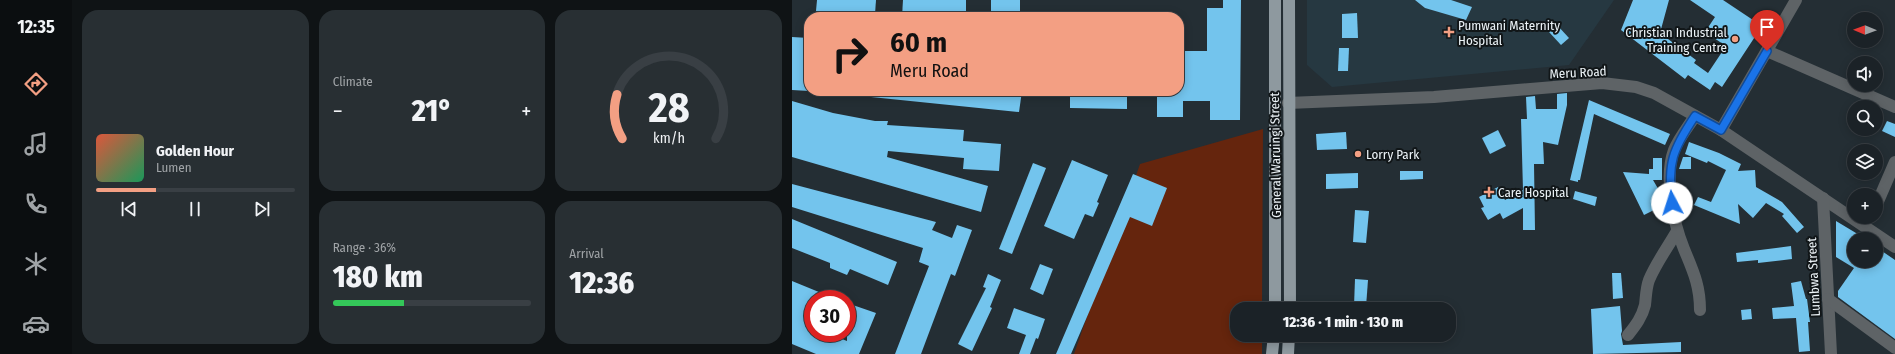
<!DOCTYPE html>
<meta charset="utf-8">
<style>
body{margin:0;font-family:"Fira Sans Condensed",sans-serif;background:#282f33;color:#f1f3f6;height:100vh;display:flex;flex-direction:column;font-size:15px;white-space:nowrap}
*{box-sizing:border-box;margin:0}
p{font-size:13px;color:#a0a4a7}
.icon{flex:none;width:22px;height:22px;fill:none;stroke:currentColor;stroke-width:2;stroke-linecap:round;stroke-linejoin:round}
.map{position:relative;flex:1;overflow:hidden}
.drawer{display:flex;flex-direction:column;gap:10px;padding:10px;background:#0f1315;width:720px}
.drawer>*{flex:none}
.banner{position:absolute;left:12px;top:12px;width:380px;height:84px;border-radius:16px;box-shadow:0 2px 10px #0003,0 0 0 1px #393f44;background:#f39f83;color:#111;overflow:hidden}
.needle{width:26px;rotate:271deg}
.buttons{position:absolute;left:1055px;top:12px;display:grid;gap:8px}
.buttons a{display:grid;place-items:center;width:36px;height:36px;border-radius:50%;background:#1b2227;box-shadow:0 2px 10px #0003,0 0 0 1px #393f44;font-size:20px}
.speed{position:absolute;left:12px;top:290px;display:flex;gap:8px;font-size:20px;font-weight:700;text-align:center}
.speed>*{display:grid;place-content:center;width:52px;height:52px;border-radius:50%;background:#1b2227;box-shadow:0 2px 10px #0003,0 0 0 1px #393f44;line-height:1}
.speed .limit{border:6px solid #d22;background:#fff;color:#111}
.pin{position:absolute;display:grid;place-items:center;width:34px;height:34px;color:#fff;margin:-41px -17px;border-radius:50% 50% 50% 0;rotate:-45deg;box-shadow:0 0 4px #0007}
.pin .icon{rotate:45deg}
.me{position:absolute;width:44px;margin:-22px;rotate:355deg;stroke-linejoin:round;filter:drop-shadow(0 0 3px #0008)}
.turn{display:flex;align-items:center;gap:14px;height:84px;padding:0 20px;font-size:18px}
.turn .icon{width:52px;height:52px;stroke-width:2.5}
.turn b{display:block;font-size:28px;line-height:34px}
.big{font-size:30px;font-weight:800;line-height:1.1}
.drawer .card{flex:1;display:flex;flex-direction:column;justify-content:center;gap:6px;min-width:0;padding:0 14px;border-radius:16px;background:#282f33}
.drawer .dial{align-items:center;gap:0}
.dial svg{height:104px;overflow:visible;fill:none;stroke:#393f44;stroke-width:7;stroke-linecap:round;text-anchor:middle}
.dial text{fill:#f1f3f6;stroke:none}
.song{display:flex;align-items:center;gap:12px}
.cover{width:48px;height:48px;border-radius:6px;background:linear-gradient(135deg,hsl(10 70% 55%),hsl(150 70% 35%))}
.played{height:4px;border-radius:2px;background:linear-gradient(90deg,#f39f83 30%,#393f44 30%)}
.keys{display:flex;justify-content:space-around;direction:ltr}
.heat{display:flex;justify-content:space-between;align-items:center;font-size:22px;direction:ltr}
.charge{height:6px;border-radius:3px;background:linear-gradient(90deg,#34c759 36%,#393f44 0)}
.drawer .tiles{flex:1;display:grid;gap:10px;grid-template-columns:repeat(3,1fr)}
.card:first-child{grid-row:span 2}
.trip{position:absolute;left:438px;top:302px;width:226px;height:40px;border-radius:16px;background:#1b2227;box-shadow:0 2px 10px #0003,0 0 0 1px #393f44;font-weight:800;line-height:40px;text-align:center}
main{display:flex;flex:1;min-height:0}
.dock{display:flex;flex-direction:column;width:72px;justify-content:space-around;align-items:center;background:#0b0e10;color:#a0a4a7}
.dock .icon{width:28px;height:28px}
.dock .active{color:#f39f83}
.dock b{font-size:18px;color:#f1f3f6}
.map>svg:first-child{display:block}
.built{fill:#263841}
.green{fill:#65250d}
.building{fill:#73c4ed}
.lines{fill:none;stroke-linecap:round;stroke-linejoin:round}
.minor{stroke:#5e6366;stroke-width:12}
.major{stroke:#8e999f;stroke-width:12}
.route-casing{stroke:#114b97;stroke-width:10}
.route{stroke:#1a73e8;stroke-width:7}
.poi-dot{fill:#f39f83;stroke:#111618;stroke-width:1.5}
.labels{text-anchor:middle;stroke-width:4;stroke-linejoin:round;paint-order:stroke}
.poi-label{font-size:13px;fill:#edf4f8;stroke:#111618;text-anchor:start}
.street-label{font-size:13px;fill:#edf4f8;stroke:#111618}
</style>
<main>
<nav class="dock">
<b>12:35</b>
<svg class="icon active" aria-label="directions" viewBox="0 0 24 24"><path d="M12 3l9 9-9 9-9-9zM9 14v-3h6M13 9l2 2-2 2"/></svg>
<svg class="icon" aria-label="music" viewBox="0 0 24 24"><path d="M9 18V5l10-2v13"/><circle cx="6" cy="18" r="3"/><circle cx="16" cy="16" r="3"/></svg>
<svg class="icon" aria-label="phone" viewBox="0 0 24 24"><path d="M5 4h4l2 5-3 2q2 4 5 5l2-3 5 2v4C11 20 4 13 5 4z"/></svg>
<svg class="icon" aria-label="climate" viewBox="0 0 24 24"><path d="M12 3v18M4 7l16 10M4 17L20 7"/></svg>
<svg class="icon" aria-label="car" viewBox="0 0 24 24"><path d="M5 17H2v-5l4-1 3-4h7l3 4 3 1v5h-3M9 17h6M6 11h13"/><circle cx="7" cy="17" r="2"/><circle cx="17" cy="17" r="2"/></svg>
</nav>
<section class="drawer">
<div class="tiles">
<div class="card">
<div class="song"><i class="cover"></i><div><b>Golden Hour</b><p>Lumen</p></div></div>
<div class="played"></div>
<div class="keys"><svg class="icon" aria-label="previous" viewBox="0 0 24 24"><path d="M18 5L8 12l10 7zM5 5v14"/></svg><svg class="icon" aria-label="pause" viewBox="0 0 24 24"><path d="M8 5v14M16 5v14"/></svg><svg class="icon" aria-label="next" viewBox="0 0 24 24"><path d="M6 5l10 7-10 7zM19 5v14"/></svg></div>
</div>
<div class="card"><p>Climate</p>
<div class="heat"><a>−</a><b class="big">21°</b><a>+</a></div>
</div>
<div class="card dial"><svg viewBox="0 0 100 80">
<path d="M14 69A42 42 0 1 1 86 69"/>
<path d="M14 69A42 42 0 0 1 10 35" stroke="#f39f83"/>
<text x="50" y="56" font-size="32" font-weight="700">28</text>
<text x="50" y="72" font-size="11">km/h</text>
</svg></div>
<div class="card"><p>Range · 36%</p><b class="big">180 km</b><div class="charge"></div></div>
<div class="card"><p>Arrival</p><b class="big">12:36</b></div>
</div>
</section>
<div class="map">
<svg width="1103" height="354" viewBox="0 0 1103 354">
<rect width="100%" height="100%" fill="#242e34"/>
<polygon class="built" points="515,0 822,0 777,65 540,87 515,65"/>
<polygon class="green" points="471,129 470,309 445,309 445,335 470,335 470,354 282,354 348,164"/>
<g class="building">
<polygon points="25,0 84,0 83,14 24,11"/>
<polygon points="111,0 174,0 174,17 110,17"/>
<rect x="199" y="0" width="29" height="17"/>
<polygon points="431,0 449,0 448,120 418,120 418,101 391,101 391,117 365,117 365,91 387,91 387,51 415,51 415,8 431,8"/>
<polygon points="623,0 659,0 680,7 674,20 633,8"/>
<polygon points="841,0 877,0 868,33 904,60 902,63 916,73 934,46 913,32 923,17 898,0 931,0 970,26 930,87 923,82 918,90 896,75 893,79 829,30"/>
<polygon points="565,13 566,38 550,38 550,14"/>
<polygon points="765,25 777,38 769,45 757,32"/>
<polygon points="0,37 17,38 17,91 0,90"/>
<polygon points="547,48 557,48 556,71 546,71"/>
<polygon points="79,91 230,91 227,112 79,97"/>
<polygon points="289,91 335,92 335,109 278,108 278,95 289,96"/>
<polygon points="775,93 775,105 766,145 751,142 752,164 742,164 743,230 731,230 731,208 711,219 708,213 696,220 689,208 692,207 687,197 706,187 713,200 731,190 729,119 735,119 734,97 743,96 744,109 765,109 765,94"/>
<polygon points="797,100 878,134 873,145 802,114 788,180 786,180 786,182 778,180"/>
<polygon points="0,101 41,113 83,121 96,121 95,125 172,130 171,141 209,144 207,171 171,169 172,158 96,151 95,157 196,186 189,212 0,157"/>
<polygon points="1095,121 1103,124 1103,137 1090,131"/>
<polygon points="706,130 714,146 698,154 690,138"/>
<polygon points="554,132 555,149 525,150 524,134"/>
<polygon points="897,142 927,153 949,164 946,171 963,170 964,187 990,202 1012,227 1005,233 990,216 992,214 974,203 961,218 946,204 948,224 902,205 906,197 919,202 934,170 916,161 915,163 893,154"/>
<polygon points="891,157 899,157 899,169 887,169"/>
<polygon points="861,158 870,158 870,180 861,180 871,197 872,205 852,215 831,172 857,174 857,169 861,169"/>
<polygon points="280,160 316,175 305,202 307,203 301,217 293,214 282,239 252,226"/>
<polygon points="241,163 254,168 220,254 207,249"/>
<polygon points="608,171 631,171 631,179 608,180"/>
<polygon points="566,173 566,188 534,189 534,174"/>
<polygon points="341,174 375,188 360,226 338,217 279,354 264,354"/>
<polygon points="0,184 144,222 140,230 160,238 165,225 180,230 163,276 159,274 129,354 103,354 137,266 127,262 131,248 0,207"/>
<polygon points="783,191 805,197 803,206 781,199"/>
<polygon points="563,210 577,211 574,243 561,242"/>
<polygon points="0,219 105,262 96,285 58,269 55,275 38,268 38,263 0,248"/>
<polygon points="1044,221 1074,239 1062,239 1062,261 1084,261 1084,247 1103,260 1103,339 1046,297 1046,291 1062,268 1044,257"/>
<polygon points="999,246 1000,259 966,263 966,260 945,262 944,253"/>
<polygon points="248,264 261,269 251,295 238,289"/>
<polygon points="820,273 829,273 831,298 821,299"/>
<polygon points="196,274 209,280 198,307 200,308 180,351 166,344 194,288 191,287"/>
<polygon points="563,279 576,280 574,307 562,306"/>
<polygon points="0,281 44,299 21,299 21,333 35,333 55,341 55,303 84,313 67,354 24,354 0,344"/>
<polygon points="1009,281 1014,299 1015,299 1018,322 1016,322 1018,351 1007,352 1004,318 981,319 980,308 1002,306 999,283"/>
<polygon points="828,306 830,331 829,334 831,345 889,342 889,352 801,354 799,309"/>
<polygon points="222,308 253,319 246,339 244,338 238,354 227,354 234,335 215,328"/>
<polygon points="959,309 960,319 950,320 949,310"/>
</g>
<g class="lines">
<g class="minor">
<polyline points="975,51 1103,107"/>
<polyline points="496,103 642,97 810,83 844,87 862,93 929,130 1103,247"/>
<path d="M903,116c-7,11 -16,22 -21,34 -10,27 -1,72 10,99 9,22 16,36 16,61"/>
<polyline points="929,130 1004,0"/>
<polyline points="1031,198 1039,354"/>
<polyline points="1084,206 1103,162"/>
<polyline points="1036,299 1103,348"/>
<path d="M836,335c8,-10 14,-18 17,-30 1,-8 1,-17 4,-25 7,-17 19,-33 28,-49"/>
</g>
<g class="major">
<polyline points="497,0 498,309"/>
<polyline points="483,309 483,0"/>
<polyline points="480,354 482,335"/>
<polyline points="496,354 497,335"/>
</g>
</g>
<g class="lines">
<defs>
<path id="route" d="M880,203c-5,-40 1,-54 23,-87l26,14 46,-79"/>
</defs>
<use href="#route" class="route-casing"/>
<use href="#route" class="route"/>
</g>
<g class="poi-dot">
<path d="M655 26h4v4h4v4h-4v4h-4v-4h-4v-4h4z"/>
<circle cx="943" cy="39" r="4"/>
<circle cx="566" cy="154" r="4"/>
<path d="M695 186h4v4h4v4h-4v4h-4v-4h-4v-4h4z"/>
</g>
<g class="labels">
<g class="poi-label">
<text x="666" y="30">Pumwani Maternity<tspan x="666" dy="15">Hospital</tspan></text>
<text x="935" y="37" text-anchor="end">Christian Industrial<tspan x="935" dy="15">Training Centre</tspan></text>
<text x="574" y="159">Lorry Park</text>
<text x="706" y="197">Care Hospital</text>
</g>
<g class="street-label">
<text transform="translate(786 72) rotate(-3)" y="5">Meru Road</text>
<text transform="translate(483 155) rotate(-91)" y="5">General Waruingi Street</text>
<text transform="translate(1021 277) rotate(-93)" y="5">Lumbwa Street</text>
</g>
</g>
</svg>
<div class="buttons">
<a><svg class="needle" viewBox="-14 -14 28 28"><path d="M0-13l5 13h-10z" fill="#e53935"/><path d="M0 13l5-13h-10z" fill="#a0a4a7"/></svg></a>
<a><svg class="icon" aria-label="sound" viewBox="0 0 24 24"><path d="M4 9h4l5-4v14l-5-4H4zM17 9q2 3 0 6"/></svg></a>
<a><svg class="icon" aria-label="search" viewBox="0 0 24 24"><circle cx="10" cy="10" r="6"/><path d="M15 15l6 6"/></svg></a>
<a><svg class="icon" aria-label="layers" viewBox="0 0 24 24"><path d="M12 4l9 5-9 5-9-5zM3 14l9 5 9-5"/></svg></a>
<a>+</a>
<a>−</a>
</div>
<div class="speed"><div class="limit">30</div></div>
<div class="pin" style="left:975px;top:51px;background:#d93025"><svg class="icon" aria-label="arrive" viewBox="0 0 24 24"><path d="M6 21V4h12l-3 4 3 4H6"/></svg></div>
<svg class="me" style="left:880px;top:203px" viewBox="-20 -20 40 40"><circle r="19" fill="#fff"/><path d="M0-13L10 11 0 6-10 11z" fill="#1a73e8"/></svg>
<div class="trip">12:36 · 1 min · 130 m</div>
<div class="banner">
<div class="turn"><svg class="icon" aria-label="right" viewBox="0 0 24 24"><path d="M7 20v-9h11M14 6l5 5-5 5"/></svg><div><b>60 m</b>Meru Road</div></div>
</div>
</div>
</main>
